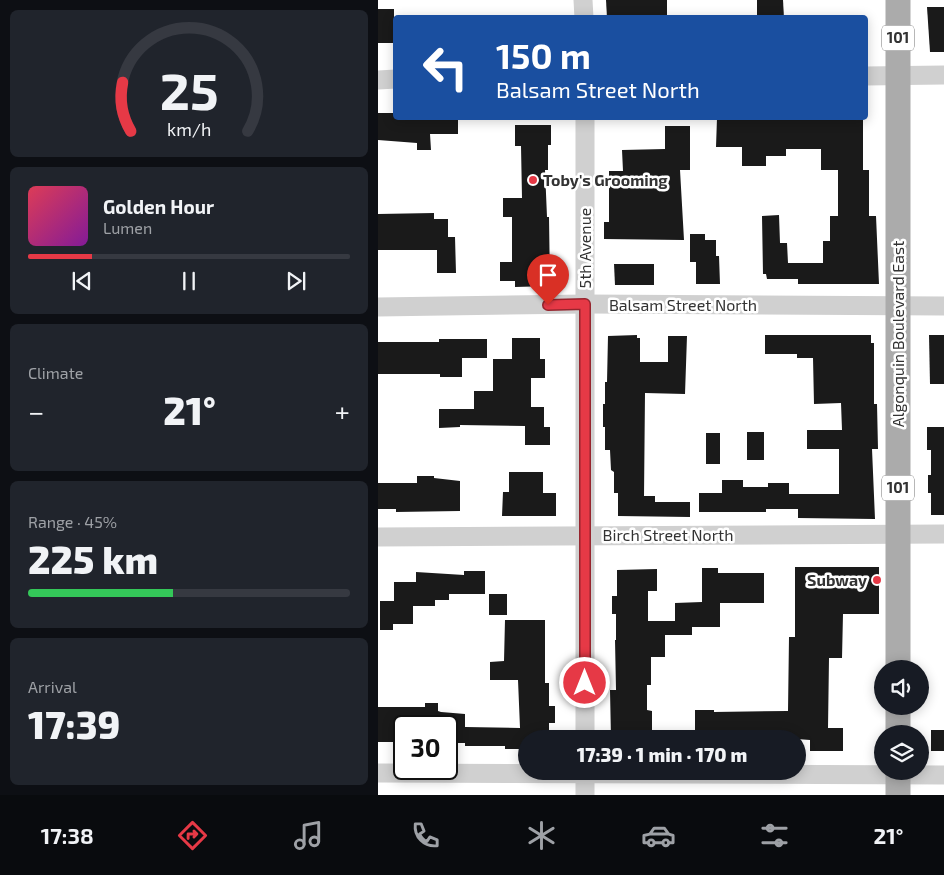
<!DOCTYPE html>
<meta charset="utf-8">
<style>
body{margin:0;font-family:"Exo 2",sans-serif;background:#20242c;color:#f1f3f6;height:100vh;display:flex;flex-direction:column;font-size:19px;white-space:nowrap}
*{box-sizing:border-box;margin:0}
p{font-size:16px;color:#9ea1a6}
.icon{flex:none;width:28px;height:28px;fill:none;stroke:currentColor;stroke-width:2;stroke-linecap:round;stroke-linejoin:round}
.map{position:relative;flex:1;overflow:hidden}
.details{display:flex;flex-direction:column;gap:10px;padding:10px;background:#0d0f14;width:378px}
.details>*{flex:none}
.banner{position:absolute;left:15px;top:15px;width:475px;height:105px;border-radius:5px;box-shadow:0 2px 12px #0003;background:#1a4fa0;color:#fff;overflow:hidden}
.buttons{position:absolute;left:496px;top:660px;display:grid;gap:10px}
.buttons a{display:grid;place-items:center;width:55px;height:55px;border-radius:50%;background:#171b24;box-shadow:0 2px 12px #0003;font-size:25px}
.speed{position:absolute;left:15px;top:715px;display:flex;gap:10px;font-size:25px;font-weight:700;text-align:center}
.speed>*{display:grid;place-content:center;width:65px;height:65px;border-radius:50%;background:#171b24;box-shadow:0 2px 12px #0003;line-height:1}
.speed .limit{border:2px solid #111;border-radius:8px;background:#fff;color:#111}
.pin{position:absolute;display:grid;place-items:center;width:42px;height:42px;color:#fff;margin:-51px -21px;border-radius:50% 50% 50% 0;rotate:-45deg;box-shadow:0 0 5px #0007}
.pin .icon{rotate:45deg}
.me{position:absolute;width:55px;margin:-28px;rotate:0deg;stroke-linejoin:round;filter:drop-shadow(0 0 4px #0008)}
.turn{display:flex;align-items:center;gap:18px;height:105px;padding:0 20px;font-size:22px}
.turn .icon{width:65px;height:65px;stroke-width:2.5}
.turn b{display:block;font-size:35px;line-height:42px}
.big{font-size:38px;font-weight:800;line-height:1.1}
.details .tile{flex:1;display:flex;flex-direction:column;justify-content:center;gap:8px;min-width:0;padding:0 18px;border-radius:8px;background:#20242c}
.details .dial{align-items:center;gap:0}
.dial svg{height:130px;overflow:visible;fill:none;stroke:#363941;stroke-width:7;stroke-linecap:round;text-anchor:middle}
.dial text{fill:#f1f3f6;stroke:none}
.song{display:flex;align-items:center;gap:15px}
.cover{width:60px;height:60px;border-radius:8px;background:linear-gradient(135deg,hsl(350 70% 55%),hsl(290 70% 35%))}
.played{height:5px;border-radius:2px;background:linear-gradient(90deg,#e63946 20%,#363941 20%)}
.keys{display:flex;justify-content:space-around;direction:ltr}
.heat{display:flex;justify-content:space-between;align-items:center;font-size:28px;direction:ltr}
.charge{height:8px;border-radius:4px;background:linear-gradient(90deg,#34c759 45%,#363941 0)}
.trip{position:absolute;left:140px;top:730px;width:288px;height:50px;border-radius:25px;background:#171b24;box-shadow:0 2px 12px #0003;font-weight:800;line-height:50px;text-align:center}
.tab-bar{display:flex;height:80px;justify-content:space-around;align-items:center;background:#090b0e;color:#9ea1a6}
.tab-bar .icon{width:35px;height:35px}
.tab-bar .on{color:#e63946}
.tab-bar b{font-size:22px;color:#f1f3f6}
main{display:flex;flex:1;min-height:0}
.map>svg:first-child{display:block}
.building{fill:#1a1a1a}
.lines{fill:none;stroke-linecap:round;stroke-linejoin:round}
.minor{stroke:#d0d0d0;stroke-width:19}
.major{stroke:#ababab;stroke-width:25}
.route-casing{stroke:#96252e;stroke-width:12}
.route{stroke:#e63946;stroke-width:9}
.poi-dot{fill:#e63946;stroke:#fff;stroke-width:2}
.labels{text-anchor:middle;stroke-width:5;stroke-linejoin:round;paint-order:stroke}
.shield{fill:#fff;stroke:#707070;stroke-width:1}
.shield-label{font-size:15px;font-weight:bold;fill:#333}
.poi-label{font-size:16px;font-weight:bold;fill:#333;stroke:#fff;text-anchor:start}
.street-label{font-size:16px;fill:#333;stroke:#fff}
</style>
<main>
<section class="details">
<div class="tile dial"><svg viewBox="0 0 100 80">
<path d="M14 69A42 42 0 1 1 86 69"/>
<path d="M14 69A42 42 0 0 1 9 39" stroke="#e63946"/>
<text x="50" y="56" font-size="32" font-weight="700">25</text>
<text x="50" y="72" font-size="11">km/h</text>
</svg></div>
<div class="tile">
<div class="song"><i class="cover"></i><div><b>Golden Hour</b><p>Lumen</p></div></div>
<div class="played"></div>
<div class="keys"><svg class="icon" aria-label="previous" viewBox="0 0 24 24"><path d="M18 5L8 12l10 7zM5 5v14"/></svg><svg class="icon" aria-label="pause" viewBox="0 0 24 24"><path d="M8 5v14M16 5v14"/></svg><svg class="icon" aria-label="next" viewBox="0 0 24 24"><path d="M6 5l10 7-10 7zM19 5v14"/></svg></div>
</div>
<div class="tile"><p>Climate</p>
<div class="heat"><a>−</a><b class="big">21°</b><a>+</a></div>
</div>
<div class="tile"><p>Range · 45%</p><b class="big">225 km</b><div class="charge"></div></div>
<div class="tile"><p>Arrival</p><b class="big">17:39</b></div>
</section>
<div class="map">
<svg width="567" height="795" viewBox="0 0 567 795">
<rect width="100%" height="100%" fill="#fff"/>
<g class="building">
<polygon points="228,0 289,0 289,18 229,18"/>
<polygon points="379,0 405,0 406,18 379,18"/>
<polygon points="549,7 567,7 567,52 552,52"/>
<rect x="0" y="9" width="16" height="34"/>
<polygon points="0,113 18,113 18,118 80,118 80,134 52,134 53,150 39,150 39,143 0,140"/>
<polygon points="339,118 485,118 485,170 491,170 491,216 498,216 501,284 420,284 420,279 389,279 388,274 385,274 384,216 401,215 402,243 409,243 410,263 445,263 445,241 452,241 452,216 460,216 460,170 443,170 443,149 408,149 408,156 388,156 388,166 364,166 364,147 338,147"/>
<polygon points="137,125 173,125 173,145 170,145 170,170 167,170 169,217 171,217 172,286 137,287 137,281 122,281 122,262 134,262 134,217 125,217 125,198 144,198 143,146 137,146"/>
<polygon points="287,126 312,126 312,170 302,170 306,240 226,239 226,222 231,222 231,171 245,171 244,150 287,149"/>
<polygon points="56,213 56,219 70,219 70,237 77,237 78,273 59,273 59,250 0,250 0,214"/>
<polygon points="312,234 327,234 327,240 338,240 338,256 341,256 342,284 318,284 318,262 312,262"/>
<polygon points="236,264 276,264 276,285 237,285"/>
<polygon points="259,335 259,338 262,338 262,362 290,362 290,336 309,336 307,394 267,393 266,496 277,496 277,502 312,502 312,517 240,516 240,493 236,493 236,472 233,470 232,450 227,450 227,427 225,427 225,404 227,404 227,382 229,382 230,336"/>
<polygon points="387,335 493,335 493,343 496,343 496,404 499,404 500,449 494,449 497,519 420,518 420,509 388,509 388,512 321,512 321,493 344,493 344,480 365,480 365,487 390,487 390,483 411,483 411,494 461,494 461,449 429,449 429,430 464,430 463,403 436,404 435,358 419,358 419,354 387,354"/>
<polygon points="551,335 567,335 567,384 552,384"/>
<polygon points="134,338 162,338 162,359 167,359 167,378 153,378 153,407 166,407 166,427 172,427 172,445 147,445 147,426 82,425 82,427 61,428 61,409 96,409 96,391 115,391 115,359 134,359"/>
<polygon points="61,339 109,339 109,358 84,358 84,377 62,377 62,374 0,374 0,342 61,342"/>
<polygon points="549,427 567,427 567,515 553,515 553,493 550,493 550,475 553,475 553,450 549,450"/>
<rect x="369" y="432" width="17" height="28"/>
<rect x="328" y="433" width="14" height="31"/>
<polygon points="131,472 165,472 165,493 178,493 178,516 124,516 125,492 131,492"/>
<polygon points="39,476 56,476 56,478 82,481 82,511 18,512 18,509 0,509 0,483 39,483"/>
<polygon points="417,567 501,567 501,614 465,614 464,658 451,658 450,728 465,728 465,751 432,751 432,740 419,739 317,739 317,710 336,710 336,712 410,711 411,637 417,637"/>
<polygon points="324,568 340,568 340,573 386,573 386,603 342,603 342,627 314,627 314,635 287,635 287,657 273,657 273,685 269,685 269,710 274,711 274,730 266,730 266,739 233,739 232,690 238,690 237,640 238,640 238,614 234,614 234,596 239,596 239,570 279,569 279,591 270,591 270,621 297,621 297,603 324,602"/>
<polygon points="86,571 107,571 107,594 71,594 71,600 57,600 57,606 35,606 35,624 15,624 15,630 2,630 2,601 16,601 16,582 38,582 38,572 86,575"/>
<rect x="111" y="594" width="18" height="21"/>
<polygon points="127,620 167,620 167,683 171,683 171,706 177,706 177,723 171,723 171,739 149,739 149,749 127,749 127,746 87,746 87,743 69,743 69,726 26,726 26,742 0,742 0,707 47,707 47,703 60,703 60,711 63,712 87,714 87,727 142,728 140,680 112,680 112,662 126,661"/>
<rect x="553" y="730" width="14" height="21"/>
</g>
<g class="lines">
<g class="minor">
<polyline points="205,0 206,18"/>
<polyline points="488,76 567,75"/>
<polyline points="0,80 18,79"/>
<polyline points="207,118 207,739"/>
<polyline points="0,307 207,304 567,306"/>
<polyline points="0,537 567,534"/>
<polyline points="207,771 207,795"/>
<polyline points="0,773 567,775"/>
</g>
<g class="major">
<polyline points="520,669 520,0"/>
<polyline points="520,706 520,734"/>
<polyline points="520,771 520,795"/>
</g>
</g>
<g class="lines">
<defs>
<polyline id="route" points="170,305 207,304 207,683"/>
</defs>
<use href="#route" class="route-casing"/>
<use href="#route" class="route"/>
</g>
<g class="poi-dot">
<circle cx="155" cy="180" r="5"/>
<circle cx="499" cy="580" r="5"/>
</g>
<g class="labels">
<g class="shield">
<rect x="504" y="25.5" width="32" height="25" rx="4"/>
<rect x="504" y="475.5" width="32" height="25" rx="4"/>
</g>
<g class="shield-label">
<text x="520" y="43">101</text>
<text x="520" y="493">101</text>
</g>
<g class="poi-label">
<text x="165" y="186">Toby's Grooming</text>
<text x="489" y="586" text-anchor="end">Subway</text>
</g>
<g class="street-label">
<text transform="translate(207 248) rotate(-90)" y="6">5th Avenue</text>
<text x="305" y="311">Balsam Street North</text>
<text transform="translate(520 334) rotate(-90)" y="6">Algonquin Boulevard East</text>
<text x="290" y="541">Birch Street North</text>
</g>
</g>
</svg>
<div class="buttons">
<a><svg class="icon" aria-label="sound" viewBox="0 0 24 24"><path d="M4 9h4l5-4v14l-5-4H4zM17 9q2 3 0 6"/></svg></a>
<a><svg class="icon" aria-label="layers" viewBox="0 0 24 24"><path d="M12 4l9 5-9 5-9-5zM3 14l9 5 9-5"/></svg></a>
</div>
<div class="speed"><div class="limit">30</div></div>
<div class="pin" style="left:170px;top:305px;background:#d93025"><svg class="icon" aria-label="arrive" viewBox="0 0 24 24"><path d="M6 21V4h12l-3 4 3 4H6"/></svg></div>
<svg class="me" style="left:207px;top:683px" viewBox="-20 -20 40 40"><circle r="17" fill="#e63946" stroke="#fff" stroke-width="3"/><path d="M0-11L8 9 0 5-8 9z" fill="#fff"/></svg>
<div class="trip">17:39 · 1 min · 170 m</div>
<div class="banner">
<div class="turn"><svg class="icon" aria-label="left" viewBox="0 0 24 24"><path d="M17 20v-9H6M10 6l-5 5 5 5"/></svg><div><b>150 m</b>Balsam Street North</div></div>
</div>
</div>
</main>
<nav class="tab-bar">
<b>17:38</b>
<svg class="icon on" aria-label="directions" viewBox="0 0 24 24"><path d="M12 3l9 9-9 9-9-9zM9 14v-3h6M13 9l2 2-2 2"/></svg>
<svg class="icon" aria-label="music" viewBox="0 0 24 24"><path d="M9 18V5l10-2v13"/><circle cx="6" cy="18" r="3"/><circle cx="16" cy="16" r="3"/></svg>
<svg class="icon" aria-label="phone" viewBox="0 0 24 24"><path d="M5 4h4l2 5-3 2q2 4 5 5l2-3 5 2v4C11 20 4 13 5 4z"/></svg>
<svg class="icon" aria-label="climate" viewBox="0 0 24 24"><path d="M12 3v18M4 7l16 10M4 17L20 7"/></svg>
<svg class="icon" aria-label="car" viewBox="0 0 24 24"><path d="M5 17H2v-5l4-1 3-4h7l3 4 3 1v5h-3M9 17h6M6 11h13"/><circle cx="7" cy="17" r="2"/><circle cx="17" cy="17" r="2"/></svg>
<svg class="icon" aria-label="filters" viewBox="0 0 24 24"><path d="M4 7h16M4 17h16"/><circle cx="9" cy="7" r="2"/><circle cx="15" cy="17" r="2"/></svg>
<b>21°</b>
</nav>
